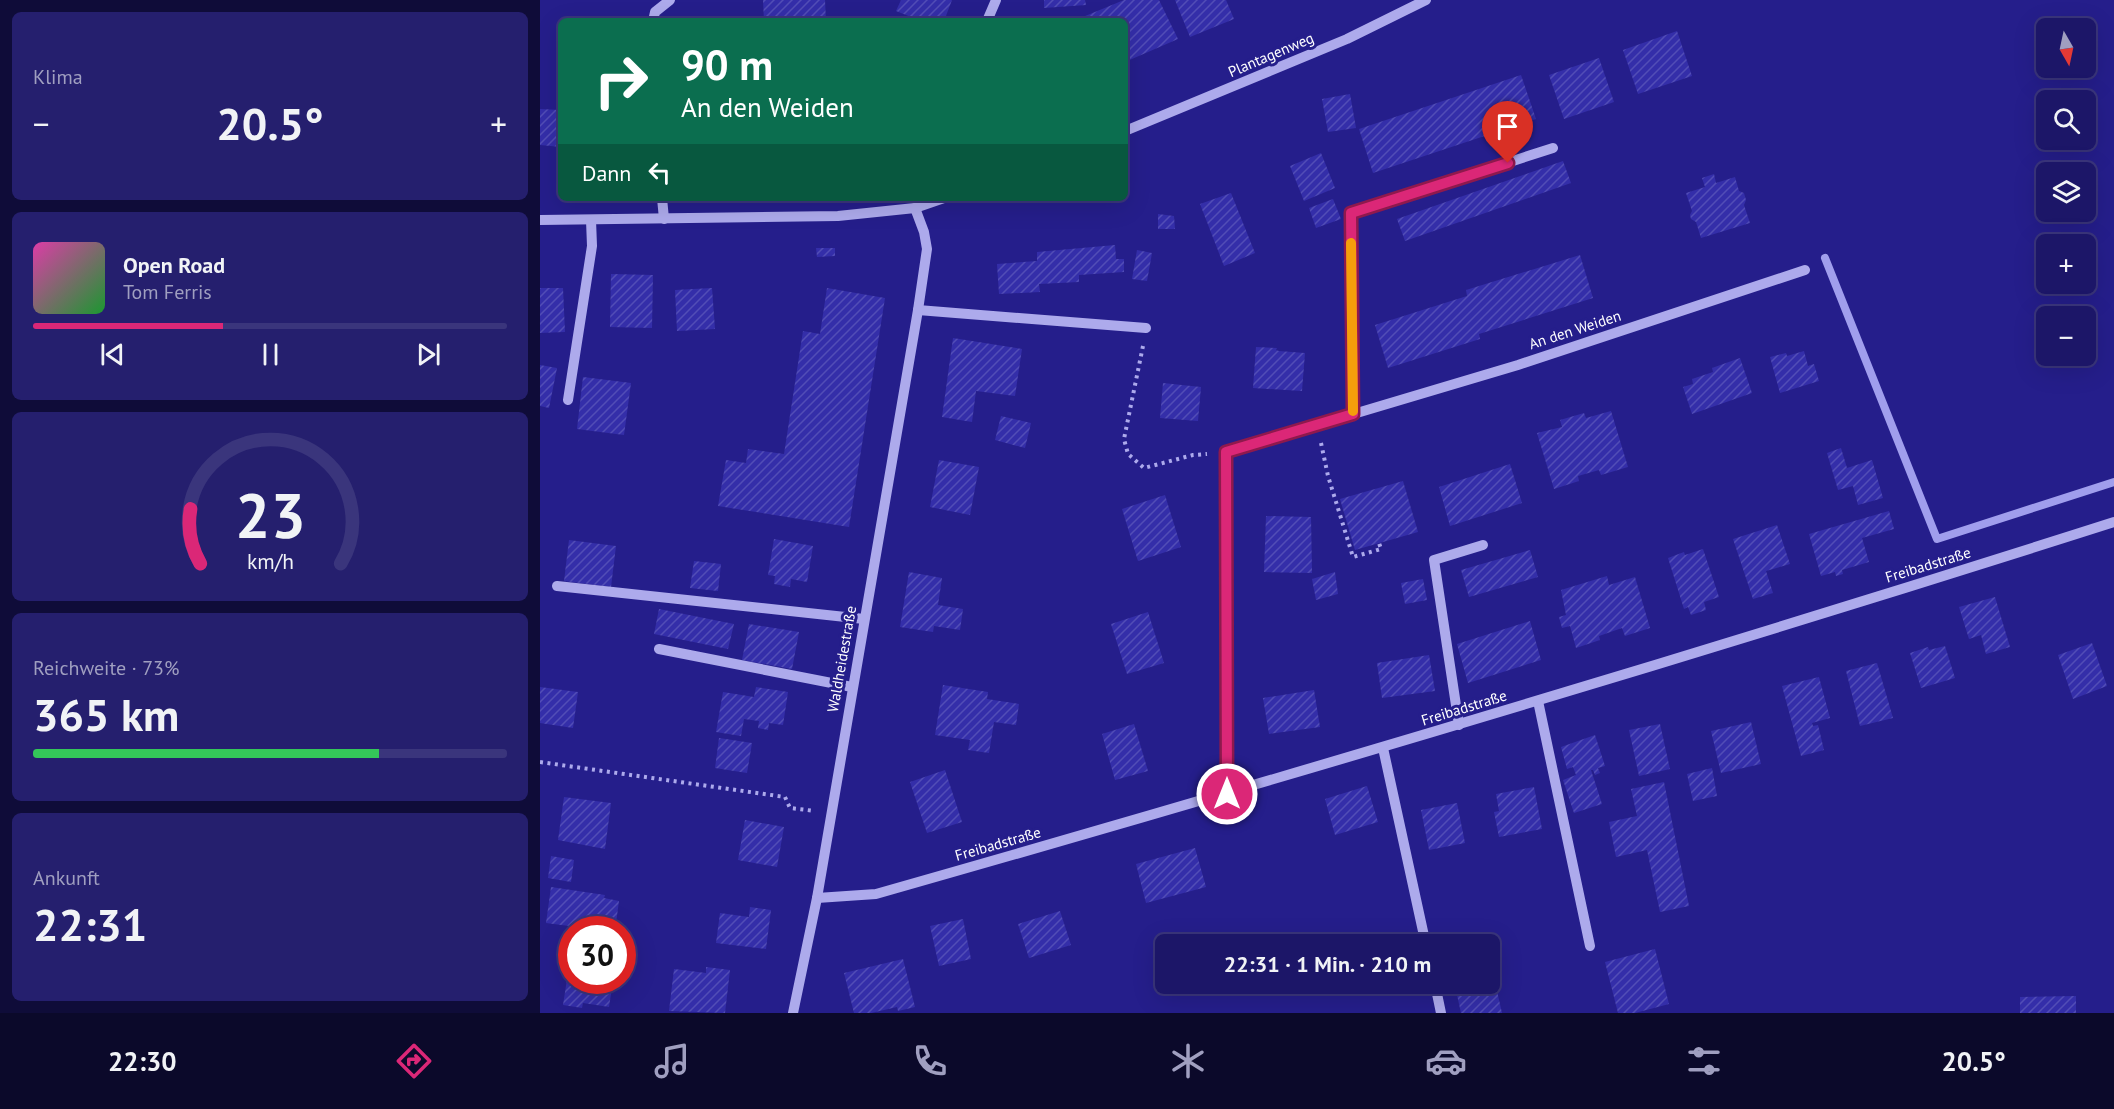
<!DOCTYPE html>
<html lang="de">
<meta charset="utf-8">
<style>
body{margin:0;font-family:"PT Sans",sans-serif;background:#251f6e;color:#f1f3f6;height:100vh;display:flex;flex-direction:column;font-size:22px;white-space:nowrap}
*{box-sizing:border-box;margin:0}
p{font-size:20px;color:#a09fc0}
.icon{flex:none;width:33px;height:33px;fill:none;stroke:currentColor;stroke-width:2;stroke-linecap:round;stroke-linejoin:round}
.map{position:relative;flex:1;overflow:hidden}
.sheet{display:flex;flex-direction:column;gap:12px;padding:12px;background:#0f0c39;width:540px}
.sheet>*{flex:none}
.top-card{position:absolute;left:18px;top:18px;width:570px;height:183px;border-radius:9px;box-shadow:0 6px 24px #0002,0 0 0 2px #3a357c;background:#0b6e4f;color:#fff;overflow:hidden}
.needle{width:39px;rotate:171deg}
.buttons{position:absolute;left:1496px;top:18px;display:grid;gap:12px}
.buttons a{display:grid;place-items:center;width:60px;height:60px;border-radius:9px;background:#1c1668;box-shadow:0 6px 24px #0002,0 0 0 2px #3a357c;font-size:30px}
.speed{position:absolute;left:18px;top:916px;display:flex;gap:12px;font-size:30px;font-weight:700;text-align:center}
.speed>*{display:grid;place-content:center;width:78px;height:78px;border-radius:50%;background:#1c1668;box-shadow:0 6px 24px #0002,0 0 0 2px #3a357c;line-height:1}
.speed .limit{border:9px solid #d22;background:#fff;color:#111}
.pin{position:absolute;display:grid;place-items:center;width:51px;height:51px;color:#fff;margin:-62px -26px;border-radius:50% 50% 50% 0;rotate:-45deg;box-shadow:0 0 6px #0007}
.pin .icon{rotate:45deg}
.me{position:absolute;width:66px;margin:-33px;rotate:0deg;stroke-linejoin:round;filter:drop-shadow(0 0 4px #0008)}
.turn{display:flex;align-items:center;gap:21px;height:126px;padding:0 24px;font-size:27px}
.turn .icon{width:78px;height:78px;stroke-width:2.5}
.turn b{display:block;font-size:42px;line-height:51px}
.then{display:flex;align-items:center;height:57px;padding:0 24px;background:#0003;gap:12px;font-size:22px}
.big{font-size:45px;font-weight:700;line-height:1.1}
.sheet .tile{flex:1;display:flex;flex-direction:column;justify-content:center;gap:9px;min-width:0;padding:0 21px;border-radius:9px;background:#251f6e}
.sheet .dial{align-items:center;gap:0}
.dial svg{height:156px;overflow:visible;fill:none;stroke:#3a357c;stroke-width:7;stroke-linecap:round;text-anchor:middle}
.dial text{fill:#f1f3f6;stroke:none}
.song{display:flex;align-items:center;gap:18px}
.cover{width:72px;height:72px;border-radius:9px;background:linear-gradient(135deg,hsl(320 70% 55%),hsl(130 70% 35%))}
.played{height:6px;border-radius:3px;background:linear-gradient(90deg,#db2777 40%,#3a357c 40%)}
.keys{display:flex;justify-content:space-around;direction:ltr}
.heat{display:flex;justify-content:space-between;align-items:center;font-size:33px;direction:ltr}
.charge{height:9px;border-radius:4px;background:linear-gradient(90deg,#34c759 73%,#3a357c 0)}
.trip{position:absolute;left:615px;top:934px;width:345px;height:60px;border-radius:9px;background:#1c1668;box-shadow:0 6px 24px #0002,0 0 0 2px #3a357c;font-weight:700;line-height:60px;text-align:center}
.menu{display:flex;height:96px;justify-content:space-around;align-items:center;background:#0b092a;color:#a09fc0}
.menu .icon{width:42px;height:42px}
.menu .current{color:#db2777}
.menu b{font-size:27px;color:#f1f3f6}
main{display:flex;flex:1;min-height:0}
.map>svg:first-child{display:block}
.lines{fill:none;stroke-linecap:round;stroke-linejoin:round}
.stream{stroke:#a09eed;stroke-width:8}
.building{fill:url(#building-hatch)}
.path{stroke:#adaaec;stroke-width:4;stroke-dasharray:3 4.5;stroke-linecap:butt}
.minor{stroke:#adaaec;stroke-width:10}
.route-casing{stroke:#8e194d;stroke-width:15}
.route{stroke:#db2777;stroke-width:10}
.slow{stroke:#f59e0b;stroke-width:10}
.labels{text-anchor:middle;stroke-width:6;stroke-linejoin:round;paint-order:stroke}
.street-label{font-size:15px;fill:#fff;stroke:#251e8b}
</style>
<main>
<section class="sheet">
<div class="tile"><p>Klima</p>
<div class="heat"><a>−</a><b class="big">20.5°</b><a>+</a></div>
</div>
<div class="tile">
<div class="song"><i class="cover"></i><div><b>Open Road</b><p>Tom Ferris</p></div></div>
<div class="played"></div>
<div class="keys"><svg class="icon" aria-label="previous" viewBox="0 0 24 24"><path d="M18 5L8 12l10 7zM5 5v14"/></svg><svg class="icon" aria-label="pause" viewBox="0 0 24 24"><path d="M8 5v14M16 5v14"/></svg><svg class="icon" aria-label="next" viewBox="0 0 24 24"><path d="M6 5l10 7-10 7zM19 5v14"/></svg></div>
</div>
<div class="tile dial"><svg viewBox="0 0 100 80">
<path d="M14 69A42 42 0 1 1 86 69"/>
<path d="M14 69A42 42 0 0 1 9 41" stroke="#db2777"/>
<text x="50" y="56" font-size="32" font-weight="700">23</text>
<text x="50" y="72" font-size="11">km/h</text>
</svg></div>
<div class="tile"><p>Reichweite · 73%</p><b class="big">365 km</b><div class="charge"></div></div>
<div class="tile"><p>Ankunft</p><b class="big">22:31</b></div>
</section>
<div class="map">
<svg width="1574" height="1013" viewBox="0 0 1574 1013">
<defs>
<pattern id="building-hatch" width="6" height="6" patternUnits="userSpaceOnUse" patternTransform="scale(1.5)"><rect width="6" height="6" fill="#342ea9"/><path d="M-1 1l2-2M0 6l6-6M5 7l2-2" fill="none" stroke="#524db6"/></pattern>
</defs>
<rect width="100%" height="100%" fill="#251e8b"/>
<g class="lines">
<polyline class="stream" points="1285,258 1397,539 1574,482"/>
</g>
<g class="building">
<polygon points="223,0 285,0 286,21 224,21"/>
<polygon points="361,0 412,0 404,21 381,21 356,11"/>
<polygon points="504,0 545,0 546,5 504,8"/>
<polygon points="584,0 619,0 638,39 585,62 585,21 533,21"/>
<polygon points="635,0 686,0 694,19 650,37"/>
<polygon points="1137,31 1152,76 1098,94 1083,50"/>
<polygon points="1059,58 1074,102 1024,119 1009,75"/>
<polygon points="981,75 996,119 833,173 819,129"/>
<polygon points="810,94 816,128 788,132 782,99"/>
<polygon points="0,109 21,110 21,147 0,145"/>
<polygon points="781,153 795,188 764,201 750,166"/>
<polygon points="1023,161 1031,183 865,241 857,219"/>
<polygon points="1174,174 1176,183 1195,177 1199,191 1204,193 1206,200 1204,205 1210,223 1161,238 1156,222 1151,219 1150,215 1152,211 1146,193 1165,187 1162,178"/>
<polygon points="691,193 715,253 684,266 660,204"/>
<polygon points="793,199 801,219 776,228 769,208"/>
<polygon points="618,214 634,216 635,229 618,229"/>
<polygon points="575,245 576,259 584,259 584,272 539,275 539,282 499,284 500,292 459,294 457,264 497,261 497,252"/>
<polygon points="276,248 295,248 295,256 277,257"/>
<polygon points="597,250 612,253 607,281 592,279"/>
<polygon points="1040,255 1053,298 939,334 940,339 848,368 835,325 927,296 926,290"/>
<polygon points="71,274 113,275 112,328 70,327"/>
<polygon points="0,288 23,288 25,332 0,333"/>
<polygon points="172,288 175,329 137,331 135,290"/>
<polygon points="287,288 345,298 309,527 178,506 186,460 206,463 208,449 244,454 263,331 280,334"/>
<polygon points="413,338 482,349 475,396 436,391 432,422 402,417"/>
<polygon points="716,347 737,348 736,350 739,351 765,353 762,391 713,388"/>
<polygon points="1264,351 1268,366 1274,364 1279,381 1240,393 1230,357 1246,353 1247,356"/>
<polygon points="1200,358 1212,393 1152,414 1143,387 1153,384 1152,379 1173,372 1172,368"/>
<polygon points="0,365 17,368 9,408 0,406"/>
<polygon points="43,377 91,383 84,435 37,429"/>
<polygon points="623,383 661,387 658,421 620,418"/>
<polygon points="1071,411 1088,467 1061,475 1059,470 1038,476 1039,481 1014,489 997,433 1022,427 1020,420 1044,413 1046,418"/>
<polygon points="461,416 491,423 485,448 455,440"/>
<polygon points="1301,448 1307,468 1332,460 1343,498 1318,505 1313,486 1298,490 1287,453"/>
<polygon points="399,460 439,467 430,515 390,507"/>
<polygon points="970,464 982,503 910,526 899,487"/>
<polygon points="863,481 878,532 815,550 800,499"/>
<polygon points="625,495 641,547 598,561 582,509"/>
<polygon points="1349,511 1354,529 1322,538 1329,562 1302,570 1303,574 1296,576 1295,572 1281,576 1269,534"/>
<polygon points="726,516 771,517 772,573 724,572"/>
<polygon points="1237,525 1250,564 1226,571 1233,593 1213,599 1193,539"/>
<polygon points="234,539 273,546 267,582 251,579 250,587 234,584 235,576 228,575"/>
<polygon points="29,540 76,546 71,587 24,581"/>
<polygon points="1163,549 1179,597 1164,602 1166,610 1151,615 1148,607 1144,609 1128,558 1144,552 1145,555"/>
<polygon points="990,550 998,577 929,597 921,570"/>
<polygon points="154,561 181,564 178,591 150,588"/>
<polygon points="369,572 402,578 398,605 423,609 420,630 394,626 393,632 360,627"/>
<polygon points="795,572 798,594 776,600 772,579"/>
<polygon points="1067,576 1069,585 1095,577 1110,628 1085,636 1082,628 1059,636 1060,640 1036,648 1030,626 1022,628 1019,617 1026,615 1021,590"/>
<polygon points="883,579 887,600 865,604 861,583"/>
<polygon points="1455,597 1470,647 1446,654 1441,635 1429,639 1419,607"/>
<polygon points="119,609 194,624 188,649 114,634"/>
<polygon points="608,612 624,663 587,674 571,624"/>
<polygon points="990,621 1001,660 928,683 917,644"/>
<polygon points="209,624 259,632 252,669 202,660"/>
<polygon points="1552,643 1567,686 1533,699 1518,655"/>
<polygon points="1405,646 1415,678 1381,688 1370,653 1388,647 1389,650"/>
<polygon points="889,655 895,691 842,698 837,663"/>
<polygon points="1337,663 1353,718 1320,726 1306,671"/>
<polygon points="1279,677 1290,718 1272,723 1273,726 1278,725 1284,750 1261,756 1242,686"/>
<polygon points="403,685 448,692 447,699 479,704 476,725 454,722 449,753 428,750 430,740 395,735"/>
<polygon points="0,687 38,692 33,728 0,723"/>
<polygon points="216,687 248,692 243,725 229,723 228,730 218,728 219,721 204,719 201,736 176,732 183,692 214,697"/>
<polygon points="774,690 780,727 729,734 723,698"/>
<polygon points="1211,722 1221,764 1181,773 1171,731"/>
<polygon points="594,724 608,771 575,780 562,734"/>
<polygon points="1120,724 1130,769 1099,776 1089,730"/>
<polygon points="1055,735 1065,766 1058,768 1060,773 1055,775 1053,770 1051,770 1062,804 1034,813 1023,780 1036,775 1033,767 1027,769 1021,747"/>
<polygon points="179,738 212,743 207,773 175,768"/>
<polygon points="1172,768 1177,796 1153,801 1147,774"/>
<polygon points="405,770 422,822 387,833 370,782"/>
<polygon points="1124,782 1149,906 1120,912 1107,850 1076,857 1069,822 1097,816 1091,789"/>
<polygon points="827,786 838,822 795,835 785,799"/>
<polygon points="994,787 1002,829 959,837 954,812 959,811 956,794"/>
<polygon points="24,797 71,803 65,849 18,840"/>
<polygon points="917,803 925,843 889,850 881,810"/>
<polygon points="205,820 244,827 237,867 198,860"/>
<polygon points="655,848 666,887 606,903 596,864"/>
<polygon points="11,856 34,860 31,882 8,878"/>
<polygon points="11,887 65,895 64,898 79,901 76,923 61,921 60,930 6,923"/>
<polygon points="210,907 231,910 226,949 176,943 180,913 209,917"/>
<polygon points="520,911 531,945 489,958 478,924"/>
<polygon points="423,919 431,959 399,966 390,926"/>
<polygon points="1115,949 1129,1004 1095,1013 1078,1013 1065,962"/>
<polygon points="363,959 375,1007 358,1011 357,1007 331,1013 314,1013 304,973"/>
<polygon points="30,960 32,981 73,981 69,1007 43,1003 42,1008 23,1005"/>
<polygon points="166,967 190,970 185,1013 129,1011 134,969 166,973"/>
<polygon points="954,978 962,1013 921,1013 915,986 950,984 950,979"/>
<polygon points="1536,996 1536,1013 1480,1013 1480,997"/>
</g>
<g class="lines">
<g class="path">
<polyline points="603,346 584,439 588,454 604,468 653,455 667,454"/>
<polyline points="781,443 788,476 813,557 841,549 839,543"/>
<polyline points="0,762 245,797 250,808 275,811"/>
</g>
<g class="minor">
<polyline points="113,21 115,12 130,0"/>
<polyline points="447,21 456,0"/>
<polyline points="585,131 807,39 886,0"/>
<polyline points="122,198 124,219"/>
<polyline points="0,220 298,216 375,208 404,198"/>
<polyline points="378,310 606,328"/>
<polyline points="28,400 52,246 51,220"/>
<polyline points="813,414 811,213 1013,148"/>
<polyline points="17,586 324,619"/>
<polyline points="119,649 312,687"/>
<polyline points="998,701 1050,946"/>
<polyline points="919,725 894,560 943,545"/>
<polyline points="843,748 886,945"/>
<polyline points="687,794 686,452 978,365 1265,270"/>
<path d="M277,898l59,-4c415,-118 827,-241 1238,-372"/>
<polyline points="895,984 901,1013"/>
<polyline points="253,1013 277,898 378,310 387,249 384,232 375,208"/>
</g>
</g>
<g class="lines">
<defs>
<polyline id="route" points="687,794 686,452 813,414 811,213 968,163"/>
</defs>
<use href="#route" class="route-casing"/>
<use href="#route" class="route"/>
<polyline class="slow" points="811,243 813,411"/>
</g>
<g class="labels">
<g class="street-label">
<text transform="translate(731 55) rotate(-23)" y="5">Plantagenweg</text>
<text transform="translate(1035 330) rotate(-18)" y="5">An den Weiden</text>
<text transform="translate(1388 565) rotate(-17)" y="5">Freibadstraße</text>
<text transform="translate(302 659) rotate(-80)" y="5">Waldheidestraße</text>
<text transform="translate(924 708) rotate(-17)" y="5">Freibadstraße</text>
<text transform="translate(458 844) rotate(-16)" y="5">Freibadstraße</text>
</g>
</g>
</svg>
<div class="buttons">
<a><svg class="needle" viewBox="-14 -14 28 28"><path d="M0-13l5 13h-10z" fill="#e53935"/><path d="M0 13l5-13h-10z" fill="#a09fc0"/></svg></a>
<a><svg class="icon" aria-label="search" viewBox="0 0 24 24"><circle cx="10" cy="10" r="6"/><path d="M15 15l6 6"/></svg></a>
<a><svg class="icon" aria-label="layers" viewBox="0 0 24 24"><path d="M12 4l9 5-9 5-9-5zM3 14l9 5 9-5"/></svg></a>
<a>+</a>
<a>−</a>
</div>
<div class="speed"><div class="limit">30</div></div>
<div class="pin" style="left:968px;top:163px;background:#d93025"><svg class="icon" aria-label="arrive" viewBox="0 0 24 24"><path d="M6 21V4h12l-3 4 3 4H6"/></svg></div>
<svg class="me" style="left:687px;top:794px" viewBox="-20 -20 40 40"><circle r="17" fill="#db2777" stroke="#fff" stroke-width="3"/><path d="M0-11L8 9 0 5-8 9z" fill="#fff"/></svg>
<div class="trip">22:31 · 1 Min. · 210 m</div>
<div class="top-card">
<div class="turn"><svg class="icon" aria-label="right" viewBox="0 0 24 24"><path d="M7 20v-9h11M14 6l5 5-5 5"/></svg><div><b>90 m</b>An den Weiden</div></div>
<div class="then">Dann<svg class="icon" aria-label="left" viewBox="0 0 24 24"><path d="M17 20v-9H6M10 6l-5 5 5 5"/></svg></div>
</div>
</div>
</main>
<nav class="menu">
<b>22:30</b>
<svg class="icon current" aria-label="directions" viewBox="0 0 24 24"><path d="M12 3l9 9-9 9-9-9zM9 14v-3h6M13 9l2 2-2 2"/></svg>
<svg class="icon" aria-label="music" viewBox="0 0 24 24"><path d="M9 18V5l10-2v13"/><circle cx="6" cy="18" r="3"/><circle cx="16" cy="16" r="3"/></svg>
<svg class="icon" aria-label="phone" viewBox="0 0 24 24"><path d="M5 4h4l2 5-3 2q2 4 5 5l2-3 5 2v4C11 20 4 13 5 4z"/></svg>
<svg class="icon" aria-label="climate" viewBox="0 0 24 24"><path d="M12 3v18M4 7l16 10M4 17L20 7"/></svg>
<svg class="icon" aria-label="car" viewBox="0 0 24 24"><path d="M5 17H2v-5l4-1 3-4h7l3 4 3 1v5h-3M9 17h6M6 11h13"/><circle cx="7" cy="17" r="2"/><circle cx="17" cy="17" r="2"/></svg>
<svg class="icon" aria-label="filters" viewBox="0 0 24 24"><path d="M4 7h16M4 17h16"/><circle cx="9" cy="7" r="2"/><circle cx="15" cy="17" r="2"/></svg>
<b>20.5°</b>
</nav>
